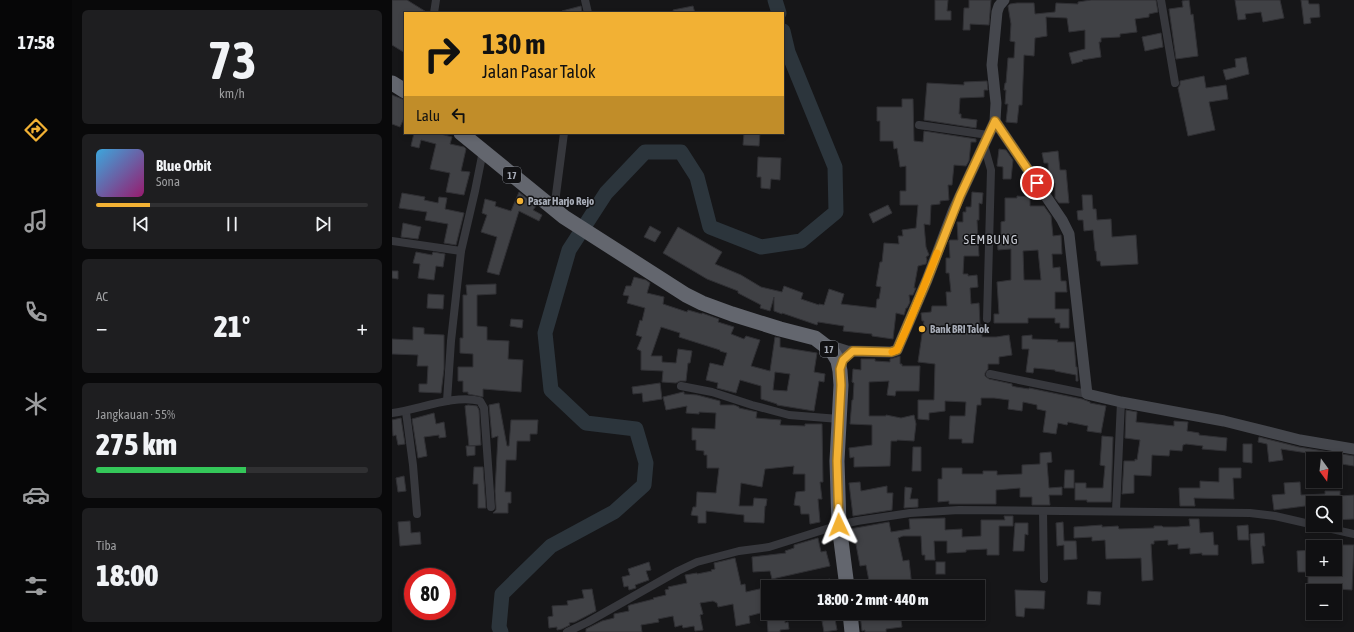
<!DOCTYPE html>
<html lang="id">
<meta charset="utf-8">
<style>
body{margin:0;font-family:"Asap Condensed",sans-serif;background:#1e1e20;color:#f1f3f6;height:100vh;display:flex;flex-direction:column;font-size:15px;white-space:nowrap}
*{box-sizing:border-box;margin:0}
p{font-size:13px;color:#9c9d9f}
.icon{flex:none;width:22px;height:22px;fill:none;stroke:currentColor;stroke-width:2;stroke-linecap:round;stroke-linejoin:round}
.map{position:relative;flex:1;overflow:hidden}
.details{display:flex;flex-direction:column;gap:10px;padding:10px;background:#09090a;width:320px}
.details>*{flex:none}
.hud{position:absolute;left:12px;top:12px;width:380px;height:122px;border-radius:0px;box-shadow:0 2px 6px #0003,0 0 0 1px #303032;background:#f2b134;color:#111;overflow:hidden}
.needle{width:26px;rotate:165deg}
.buttons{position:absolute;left:914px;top:452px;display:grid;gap:8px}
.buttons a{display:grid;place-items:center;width:36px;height:36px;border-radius:0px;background:#101012;box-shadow:0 2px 6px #0003,0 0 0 1px #303032;font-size:20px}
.speed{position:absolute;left:12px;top:568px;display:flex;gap:8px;font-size:20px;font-weight:700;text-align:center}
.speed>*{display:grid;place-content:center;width:52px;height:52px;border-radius:50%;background:#101012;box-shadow:0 2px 6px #0003,0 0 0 1px #303032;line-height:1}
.speed .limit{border:6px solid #d22;background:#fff;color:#111}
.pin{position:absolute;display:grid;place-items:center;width:34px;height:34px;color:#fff;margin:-17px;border:2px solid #fff;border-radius:50%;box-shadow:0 1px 4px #0007}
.me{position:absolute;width:44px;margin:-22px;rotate:358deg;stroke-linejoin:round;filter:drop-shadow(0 0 3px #0008)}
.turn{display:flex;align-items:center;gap:14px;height:84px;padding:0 12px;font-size:18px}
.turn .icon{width:52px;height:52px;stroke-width:2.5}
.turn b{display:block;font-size:28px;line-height:34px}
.then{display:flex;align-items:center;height:38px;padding:0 12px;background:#0003;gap:8px;font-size:15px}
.big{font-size:30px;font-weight:800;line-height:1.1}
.details .card{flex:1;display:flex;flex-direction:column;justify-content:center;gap:6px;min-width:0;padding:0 14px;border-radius:6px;background:#1e1e20}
.details .dial{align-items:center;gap:0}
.dial b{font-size:52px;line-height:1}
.song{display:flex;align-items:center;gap:12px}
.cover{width:48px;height:48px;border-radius:6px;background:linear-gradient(135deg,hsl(200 70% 55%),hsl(320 70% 35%))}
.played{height:4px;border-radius:2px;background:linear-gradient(90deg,#f2b134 20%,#303032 20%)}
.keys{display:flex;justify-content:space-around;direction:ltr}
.heat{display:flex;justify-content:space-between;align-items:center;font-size:22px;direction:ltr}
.charge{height:6px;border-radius:3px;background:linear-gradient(90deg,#34c759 55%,#303032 0)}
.trip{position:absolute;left:369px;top:580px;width:224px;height:40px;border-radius:0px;background:#101012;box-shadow:0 2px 6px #0003,0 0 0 1px #303032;font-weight:800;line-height:40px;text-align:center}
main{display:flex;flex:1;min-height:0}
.tabs{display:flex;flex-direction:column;width:72px;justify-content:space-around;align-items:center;background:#060607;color:#9c9d9f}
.tabs .icon{width:28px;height:28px}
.tabs .on{color:#f2b134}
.tabs b{font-size:18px;color:#f1f3f6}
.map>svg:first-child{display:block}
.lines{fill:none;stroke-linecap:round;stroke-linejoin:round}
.river{stroke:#2c353c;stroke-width:15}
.building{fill:#404145;stroke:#303034;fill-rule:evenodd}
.street{stroke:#37383d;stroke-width:8}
.secondary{stroke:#45474d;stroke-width:11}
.highway{stroke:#63666e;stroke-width:15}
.route-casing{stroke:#9d7322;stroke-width:10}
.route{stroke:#f2b134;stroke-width:7}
.slow{stroke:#f59e0b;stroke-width:7}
.poi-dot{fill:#f2b134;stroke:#111113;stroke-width:1.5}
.labels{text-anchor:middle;stroke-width:3;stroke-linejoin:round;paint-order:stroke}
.shield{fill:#111113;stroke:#7b7e86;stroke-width:1}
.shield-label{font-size:10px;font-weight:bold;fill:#a8adb8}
.poi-label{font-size:11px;font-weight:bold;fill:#a8adb8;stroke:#111113;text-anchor:start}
.quarter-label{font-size:13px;letter-spacing:1px;fill:#c9ccd4;stroke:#111113}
</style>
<main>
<nav class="tabs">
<b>17:58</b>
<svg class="icon on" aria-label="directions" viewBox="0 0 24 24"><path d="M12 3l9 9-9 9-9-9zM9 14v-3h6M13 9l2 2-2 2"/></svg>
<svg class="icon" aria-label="music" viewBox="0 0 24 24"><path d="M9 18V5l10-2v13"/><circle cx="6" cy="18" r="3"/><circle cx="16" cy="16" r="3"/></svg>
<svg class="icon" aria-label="phone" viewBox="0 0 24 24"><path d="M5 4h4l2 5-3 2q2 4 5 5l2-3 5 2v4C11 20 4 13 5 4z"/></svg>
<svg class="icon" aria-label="climate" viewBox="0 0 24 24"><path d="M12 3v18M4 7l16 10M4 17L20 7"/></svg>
<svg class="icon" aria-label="car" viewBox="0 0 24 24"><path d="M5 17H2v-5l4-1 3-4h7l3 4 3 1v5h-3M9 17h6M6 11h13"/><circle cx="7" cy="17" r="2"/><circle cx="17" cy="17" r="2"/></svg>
<svg class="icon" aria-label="filters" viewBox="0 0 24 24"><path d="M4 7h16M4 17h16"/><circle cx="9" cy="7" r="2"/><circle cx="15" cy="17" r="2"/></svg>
</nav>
<section class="details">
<div class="card dial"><b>73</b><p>km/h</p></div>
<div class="card">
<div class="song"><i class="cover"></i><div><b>Blue Orbit</b><p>Sona</p></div></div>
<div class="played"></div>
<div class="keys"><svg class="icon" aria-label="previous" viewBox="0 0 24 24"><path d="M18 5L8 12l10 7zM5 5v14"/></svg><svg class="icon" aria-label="pause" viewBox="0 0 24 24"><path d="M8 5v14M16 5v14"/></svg><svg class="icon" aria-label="next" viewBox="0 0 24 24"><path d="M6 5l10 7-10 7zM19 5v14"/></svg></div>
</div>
<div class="card"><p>AC</p>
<div class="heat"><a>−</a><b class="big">21°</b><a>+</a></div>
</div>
<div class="card"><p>Jangkauan · 55%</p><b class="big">275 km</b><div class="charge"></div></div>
<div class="card"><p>Tiba</p><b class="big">18:00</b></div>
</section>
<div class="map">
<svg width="962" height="632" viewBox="0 0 962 632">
<rect width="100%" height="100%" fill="#161618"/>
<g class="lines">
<g class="river">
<polyline points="383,0 387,13"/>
<polyline points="109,632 107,627 110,594 159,546 222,512 252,485 254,463 244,429 194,423 159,390 153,333 177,250 214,193 253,152 289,152 305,177 318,227 369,247 409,241 444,212 443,167 396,52 391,31"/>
</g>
</g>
<g class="building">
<polygon points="0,0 15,0 36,13 13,13 13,53 0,45"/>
<polygon points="543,0 556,0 555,11 559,11 559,20 543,20"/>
<polygon points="577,0 599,0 597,25 578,24 578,30 571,30 572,8 577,8"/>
<polygon points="699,0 764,0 766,12 757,14 757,17 743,19 745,32 728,34 728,37 709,38 709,42 707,42 709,57 690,60 691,61 680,64 677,53 693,49 693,30 677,32 675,18 654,17 655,36 643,38 642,56 632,55 630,105 627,105 625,123 614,122 616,104 613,104 614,90 612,90 613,83 614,83 616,58 622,58 623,42 618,41 619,24 616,6 618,4 625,3 642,3 643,14 663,12 664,3 686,4 686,2"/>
<polygon points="797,0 799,15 801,14 806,56 784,59 777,9 791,7 790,1"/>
<polygon points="843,0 888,0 892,18 871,22 869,12 853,14 854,19 846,20"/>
<polygon points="909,0 916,0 917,4 927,4 928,17 918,18 919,23 912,24"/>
<polygon points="189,6 190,13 170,13 170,11"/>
<polygon points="301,6 303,13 282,13 281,10"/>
<polygon points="769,33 771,47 753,51 750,37"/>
<polygon points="854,57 857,74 834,80 831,70 844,67 843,59"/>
<polygon points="812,76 814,88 834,85 836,99 817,102 823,130 796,136 786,88 788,85 788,81"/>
<polygon points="595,81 596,90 592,90 592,97 568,98 567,114 569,114 569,118 585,120 584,128 532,120 535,83 572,85 572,82"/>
<polygon points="0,95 13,100 13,116 8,127 0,124"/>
<polygon points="510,99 521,99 522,141 531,142 532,131 584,139 584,142 579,142 577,161 574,166 562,165 560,185 556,185 557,200 548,201 548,204 539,205 538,225 532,224 534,247 537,255 534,257 535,260 534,264 526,266 522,288 524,288 521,295 517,295 518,302 515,308 514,308 512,315 504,313 501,339 480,336 480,334 451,331 452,326 426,322 425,325 390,313 390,314 382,311 382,297 378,311 368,308 369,305 346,293 346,291 315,279 271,253 286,227 330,252 323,264 349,275 369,287 390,292 392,286 411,293 409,299 427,305 427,304 432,305 437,289 452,294 449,304 484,308 485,299 487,299 489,287 484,286 488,262 490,262 492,243 507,244 506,236 511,236 510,230 524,228 526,205 508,205 508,191 514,191 514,166 508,167 505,148 502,149 501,141 488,141 488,121 485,121 485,107 510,107"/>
<polygon points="22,133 45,133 60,137 58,144 72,147 74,149 69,171 78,172 72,195 54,192 58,173 38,169 44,144 29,140 27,148 19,146"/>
<polygon points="352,133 368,133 367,146 351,145"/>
<polygon points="607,149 614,150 621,160 619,179 611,179 611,167 605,166"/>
<polygon points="666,151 668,170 674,170 677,203 667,203 663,198 663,183 657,183 656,163 652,163 650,153"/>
<polygon points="366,157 389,158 388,180 379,179 378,189 369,188 369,177 365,177"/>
<polygon points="127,192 144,206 141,210 150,215 147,221 127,211 107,275 95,272 105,237 89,232 95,215 90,213 93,199 104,202 103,206 119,211"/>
<polygon points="580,192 591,193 590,204 587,203 587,220 585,220 587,256 572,256 571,274 576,274 576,276 585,275 586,287 578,288 579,304 587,303 588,325 590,325 590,337 604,337 617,335 620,355 607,357 607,364 596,364 596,369 593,373 593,376 597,379 620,384 620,386 624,387 637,389 637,388 690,399 698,402 698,403 714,406 709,433 695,431 696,426 676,422 675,425 666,423 664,434 651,432 654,411 645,409 645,405 631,402 630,411 616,409 617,400 602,398 589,398 589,405 585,405 581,443 570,443 570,439 557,439 558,416 573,416 574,402 553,401 553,411 537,413 537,420 526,419 526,400 542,400 543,364 526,362 532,321 530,321 529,313 539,312 540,306 555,306 554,292 559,292 557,273 554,273 554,258 558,258 557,241 558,240 566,240 565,222 571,222 571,212 574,212 574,207 579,207"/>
<polygon points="10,193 33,197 32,200 46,203 47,197 55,198 53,209 72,213 64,245 52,243 56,224 33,220 35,212 7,208"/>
<polygon points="690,195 700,195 701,209 704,209 705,220 719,219 720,237 744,235 746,264 709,266 708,261 705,261 704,251 703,251 701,230 692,231 691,220 686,220 685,211 691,210"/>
<path d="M625,196l13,1v9h14l7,10 2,20 8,-1 1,19h-10l1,14 7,-1 1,14h5l1,11h-12v17h14v19h-9v-5h-5v-5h-27v5h-34v-9h5l-2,-32 14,-2v-31l-13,1 -1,-11h4v-17l4,-1v-23h12zM646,250l3,30h-17l-1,-29z"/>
<polygon points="496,205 500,213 481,223 477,214"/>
<polygon points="11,223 29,227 26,239 9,237"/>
<polygon points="258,226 269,232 263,242 252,237"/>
<polygon points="24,252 40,255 41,252 53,254 51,267 44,266 42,280 26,278 28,264 21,263"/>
<polygon points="0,271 6,271 6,279 0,278"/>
<path d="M242,277l12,3 4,3 -3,10 17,4 -1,7 24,8 1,-2 14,4v-1l17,6 -1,3 16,5 -3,7 13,5 2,-3 14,4 -9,26 19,5 5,-34 5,1v9l37,6 -3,19 11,2 -1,8 -5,-1 -5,30 -37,-6v-1l-16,-5v-13l-21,-6 -4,13 -19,-5 1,-5 -12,-3 4,-17 13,3 4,-13 -7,-2v-1l-41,-13 1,-4 -19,-6 -10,29h11v6l14,1 2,-14 14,2 -2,12h-2l-2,18h-6l-4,2 -14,-1 1,-11 -22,-1v-19l-4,-2 5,-12 -6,-2 4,-15 2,1 3,-13 -18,-5 2,-7 -6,-1 3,-9h5zM383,372l15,2 -3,17 -14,-1z"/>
<polygon points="104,284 104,294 85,295 85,326 95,327 95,340 117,341 116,359 131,360 129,392 91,389 91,397 76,394 76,392 71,392 71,381 66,381 66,367 81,367 81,354 68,353 68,338 71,338 71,295 75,295 74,285"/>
<polygon points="36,294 52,295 51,309 35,308"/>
<polygon points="119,319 131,320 130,328 118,326"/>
<polygon points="21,327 32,328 32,334 52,335 52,369 49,393 27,392 27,384 35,384 36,366 25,366 26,355 0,354 0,339 21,340"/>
<polygon points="640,335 640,339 666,340 665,342 682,342 684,367 685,367 686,381 684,381 684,375 663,371 663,370 642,368 641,373 634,372 637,349 630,349 630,336"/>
<polygon points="508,356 508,364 510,364 510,366 528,366 527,391 504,391 503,396 495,395 497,381 477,382 477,416 494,416 494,415 509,418 522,415 524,424 522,441 505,440 505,441 499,441 498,466 462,467 462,457 458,458 457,448 480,445 480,425 458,424 460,400 461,400 462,383 460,382 461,369 469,370 469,359 483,359 483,361 498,362 498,359"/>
<polygon points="268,383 270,399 251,402 250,393 241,394 240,387"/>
<polygon points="291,392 292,392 292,394 305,395 328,401 328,405 342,405 347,407 347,408 365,412 364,418 389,420 388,425 413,426 413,424 430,424 431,482 428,482 430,499 426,499 428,522 418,524 417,514 409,514 408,506 402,505 404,492 413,491 413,474 401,474 402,466 373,469 370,487 349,483 347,506 361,506 362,498 375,499 374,506 373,506 372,523 352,522 352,515 314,511 314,523 306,523 306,516 299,515 301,507 304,507 305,492 324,493 327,468 315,468 315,455 312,455 312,451 304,450 304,440 300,440 300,428 323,429 324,413 307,412 307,414 294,413 295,406 274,410 271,397"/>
<polygon points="107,403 115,446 117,446 119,420 146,420 145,434 138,434 138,441 125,441 124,460 114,460 113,492 119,492 119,503 116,503 116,513 101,513 104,510 104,507 103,491 106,436 100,438 97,405"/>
<polygon points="76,405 85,406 87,410 89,445 77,446 73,406"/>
<polygon points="734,410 745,412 744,422 782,426 782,421 796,422 795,431 807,433 807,435 835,438 834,451 810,449 811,446 794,444 791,445 790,451 778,450 777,456 760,455 759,476 742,475 742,493 730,494 732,461 743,461 743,459 745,460 748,440 733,438"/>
<polygon points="42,413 44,424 52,422 54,437 47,438 47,435 32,437 35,456 26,458 20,419"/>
<polygon points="9,418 13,444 6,445 4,435 1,436 0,420"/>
<polygon points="710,436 721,437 719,502 695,502 695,500 683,500 683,483 694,483 694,488 711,488 713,466 708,465"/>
<polygon points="867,437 907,447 962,456 962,466 943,463 943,459 922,457 922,454 889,449 891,460 877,462 875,444 866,442"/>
<polygon points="851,444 860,444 860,463 851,462"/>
<polygon points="74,446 83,446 83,455 75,456"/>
<polygon points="521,447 529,447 529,471 520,471"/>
<polygon points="659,452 660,462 655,463 657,488 670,487 670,495 657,495 658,505 640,505 640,497 628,497 628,488 604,490 604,504 557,504 557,501 546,502 546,479 550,479 550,468 570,468 570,474 591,474 591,471 605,471 605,475 630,474 630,465 648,464 648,453"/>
<polygon points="82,467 91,467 94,508 86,508 86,484 81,484"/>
<polygon points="827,468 849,468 849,478 841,478 842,499 802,498 803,506 788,506 787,488 808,488 808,481 827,482"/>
<polygon points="673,470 682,470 682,488 672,488"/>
<polygon points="12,476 14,491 6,492 4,478"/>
<polygon points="468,482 469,491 495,486 495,493 501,493 500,510 461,516 457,483"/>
<polygon points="908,482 909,495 933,494 933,491 948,491 948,496 962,495 962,519 943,520 943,503 921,503 921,505 882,510 880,495 893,494 892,483"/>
<polygon points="513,487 520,488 518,499 526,499 526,507 512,508"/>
<polygon points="612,516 621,516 621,526 607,526 607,555 595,555 595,549 574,550 574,552 555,553 555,541 542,541 543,560 533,560 533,555 530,555 529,536 511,536 506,538 511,561 517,560 520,587 508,587 508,584 487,587 464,587 464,583 477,581 474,565 468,566 463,539 460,539 458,529 497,522 499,532 518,529 517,519 553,518 553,530 570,529 570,537 589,536 589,520 613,520"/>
<polygon points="797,519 807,519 808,533 821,532 822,545 826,545 826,555 810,555 810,553 798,554 798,548 786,549 786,544 776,545 776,540 762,541 762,544 759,544 761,580 750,581 749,558 714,559 713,540 700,541 700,537 682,538 682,527 710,525 710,527 726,526 727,529 762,528 762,526 770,526 771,527 785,527 798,526"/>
<polygon points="18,521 19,533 28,532 29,544 8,546 6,522"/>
<polygon points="671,522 672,541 684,541 685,559 672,560 672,545 665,546 664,523"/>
<polygon points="623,523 636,523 636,535 633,534 632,551 621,551"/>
<polygon points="856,525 857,540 846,540 845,526"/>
<polygon points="872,533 873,546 870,546 872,563 860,564 858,534"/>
<polygon points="426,538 429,552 434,551 438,566 380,579 378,571 361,572 360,557 394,553 393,551 402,548 402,545"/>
<polygon points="932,540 944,540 944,545 962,545 960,590 930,588 931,585 916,585 916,572 906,572 905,551 921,550 921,569 947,569 947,553 943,553 943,547 932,547"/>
<polygon points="343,558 349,585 353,584 354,592 376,587 376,611 357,616 358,623 344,626 341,604 326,607 325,603 321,601 308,603 311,614 308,615 311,630 303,631 302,626 291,628 290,625 283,627 281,616 266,619 267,622 249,625 250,632 194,632 194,629 210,621 222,618 222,614 237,611 236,606 238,605 262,599 261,598 274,595 273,590 277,589 276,587 295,583 293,575 305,573 305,574 320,571 319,570 323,569 322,563"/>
<polygon points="257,562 259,570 254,571 257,580 243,585 244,588 237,590 236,586 232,587 230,577 238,575 236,569"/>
<rect x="544" y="562" width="9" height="12"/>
<polygon points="438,579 440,587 414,587 414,584"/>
<polygon points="200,589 204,611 183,622 177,623 178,625 170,629 165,630 165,627 157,628 156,617 161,616 160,606 176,605 175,601 192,598 190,590"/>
<polygon points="623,590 653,591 652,609 633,608 632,617 624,616"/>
<polygon points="696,591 709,592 708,605 695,604"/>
<polygon points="475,613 508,613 510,627 494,629 494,632 473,632 473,630 470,631 468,614"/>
<polygon points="393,617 393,623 396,622 397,629 388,630 388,632 376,632 375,619"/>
<polygon points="443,619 445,630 432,632 430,621"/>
</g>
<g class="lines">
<g class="street">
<polyline points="193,0 196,13"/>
<polyline points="769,0 783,83"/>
<polyline points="42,13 44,0"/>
<polyline points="527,125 596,135"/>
<polyline points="592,145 599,170 595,319"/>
<polyline points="162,210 172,133"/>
<polyline points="0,241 69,251"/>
<polyline points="598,374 695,394"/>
<polyline points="289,386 320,392 360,405 397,415 447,419"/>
<polyline points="55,401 59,341 69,251 83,191 91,151"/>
<polyline points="14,412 21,465 25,514"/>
<path d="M0,413c26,-3 62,-19 88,-12l4,7 7,99"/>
<polyline points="651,511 652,579"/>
<polyline points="724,511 729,402"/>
<polyline points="175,632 196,622 286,571 305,562 347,551 377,547 447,525 465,521 518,513 567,510 858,513 883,516 962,534"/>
</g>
<g class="secondary">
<polyline points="603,121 670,220 677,234 695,394 729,402 832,421 908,440 962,449"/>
<polyline points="433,344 455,351 499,352 505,350 535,280 562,209 603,121 604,103 600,65 602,44 605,12 607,6 612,0"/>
</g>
<g class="highway">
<polyline points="0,83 13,91"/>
<polyline points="69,133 172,217 294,295 310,303 340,314 388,329 423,338 440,351 446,361 448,371 449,385 445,461 447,525 455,587"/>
<polyline points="458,613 460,632"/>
</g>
</g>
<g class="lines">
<defs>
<polyline id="route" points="447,525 445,461 449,385 448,369 451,360 461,351 499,352 505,350 535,280 568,196 603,121 645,183"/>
</defs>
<use href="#route" class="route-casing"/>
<use href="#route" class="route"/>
<polyline class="slow" points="500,352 505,350 516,326 545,253"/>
</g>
<g class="poi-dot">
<circle cx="128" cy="201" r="4"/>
<circle cx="530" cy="329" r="4"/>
</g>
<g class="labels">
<g class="shield">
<rect x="111" y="167" width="18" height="16" rx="3"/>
<rect x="428" y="341" width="18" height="16" rx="3"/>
</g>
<g class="shield-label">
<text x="120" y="179">17</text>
<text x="437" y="353">17</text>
</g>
<g class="poi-label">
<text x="136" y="205">Pasar Harjo Rejo</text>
<text x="538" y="333">Bank BRI Talok</text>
</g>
<g class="quarter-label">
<text x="599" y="244">SEMBUNG</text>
</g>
</g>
</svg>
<div class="buttons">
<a><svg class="needle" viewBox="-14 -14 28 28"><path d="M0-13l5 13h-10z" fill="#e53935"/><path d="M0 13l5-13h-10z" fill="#9c9d9f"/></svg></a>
<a><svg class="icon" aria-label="search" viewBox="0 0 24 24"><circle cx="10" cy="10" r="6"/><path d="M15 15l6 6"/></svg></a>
<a>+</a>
<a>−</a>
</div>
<div class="speed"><div class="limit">80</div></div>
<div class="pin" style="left:645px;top:183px;background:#d93025"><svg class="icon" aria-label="arrive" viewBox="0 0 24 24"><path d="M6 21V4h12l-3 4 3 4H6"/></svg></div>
<svg class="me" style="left:447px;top:525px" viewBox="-20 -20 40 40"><path d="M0-17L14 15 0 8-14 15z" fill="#f2b134" stroke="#fff" stroke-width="4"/></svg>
<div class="trip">18:00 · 2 mnt · 440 m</div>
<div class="hud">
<div class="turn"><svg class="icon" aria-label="right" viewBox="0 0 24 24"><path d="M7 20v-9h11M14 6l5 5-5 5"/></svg><div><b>130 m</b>Jalan Pasar Talok</div></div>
<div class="then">Lalu<svg class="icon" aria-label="left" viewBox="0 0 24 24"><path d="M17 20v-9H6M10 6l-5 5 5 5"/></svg></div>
</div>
</div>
</main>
